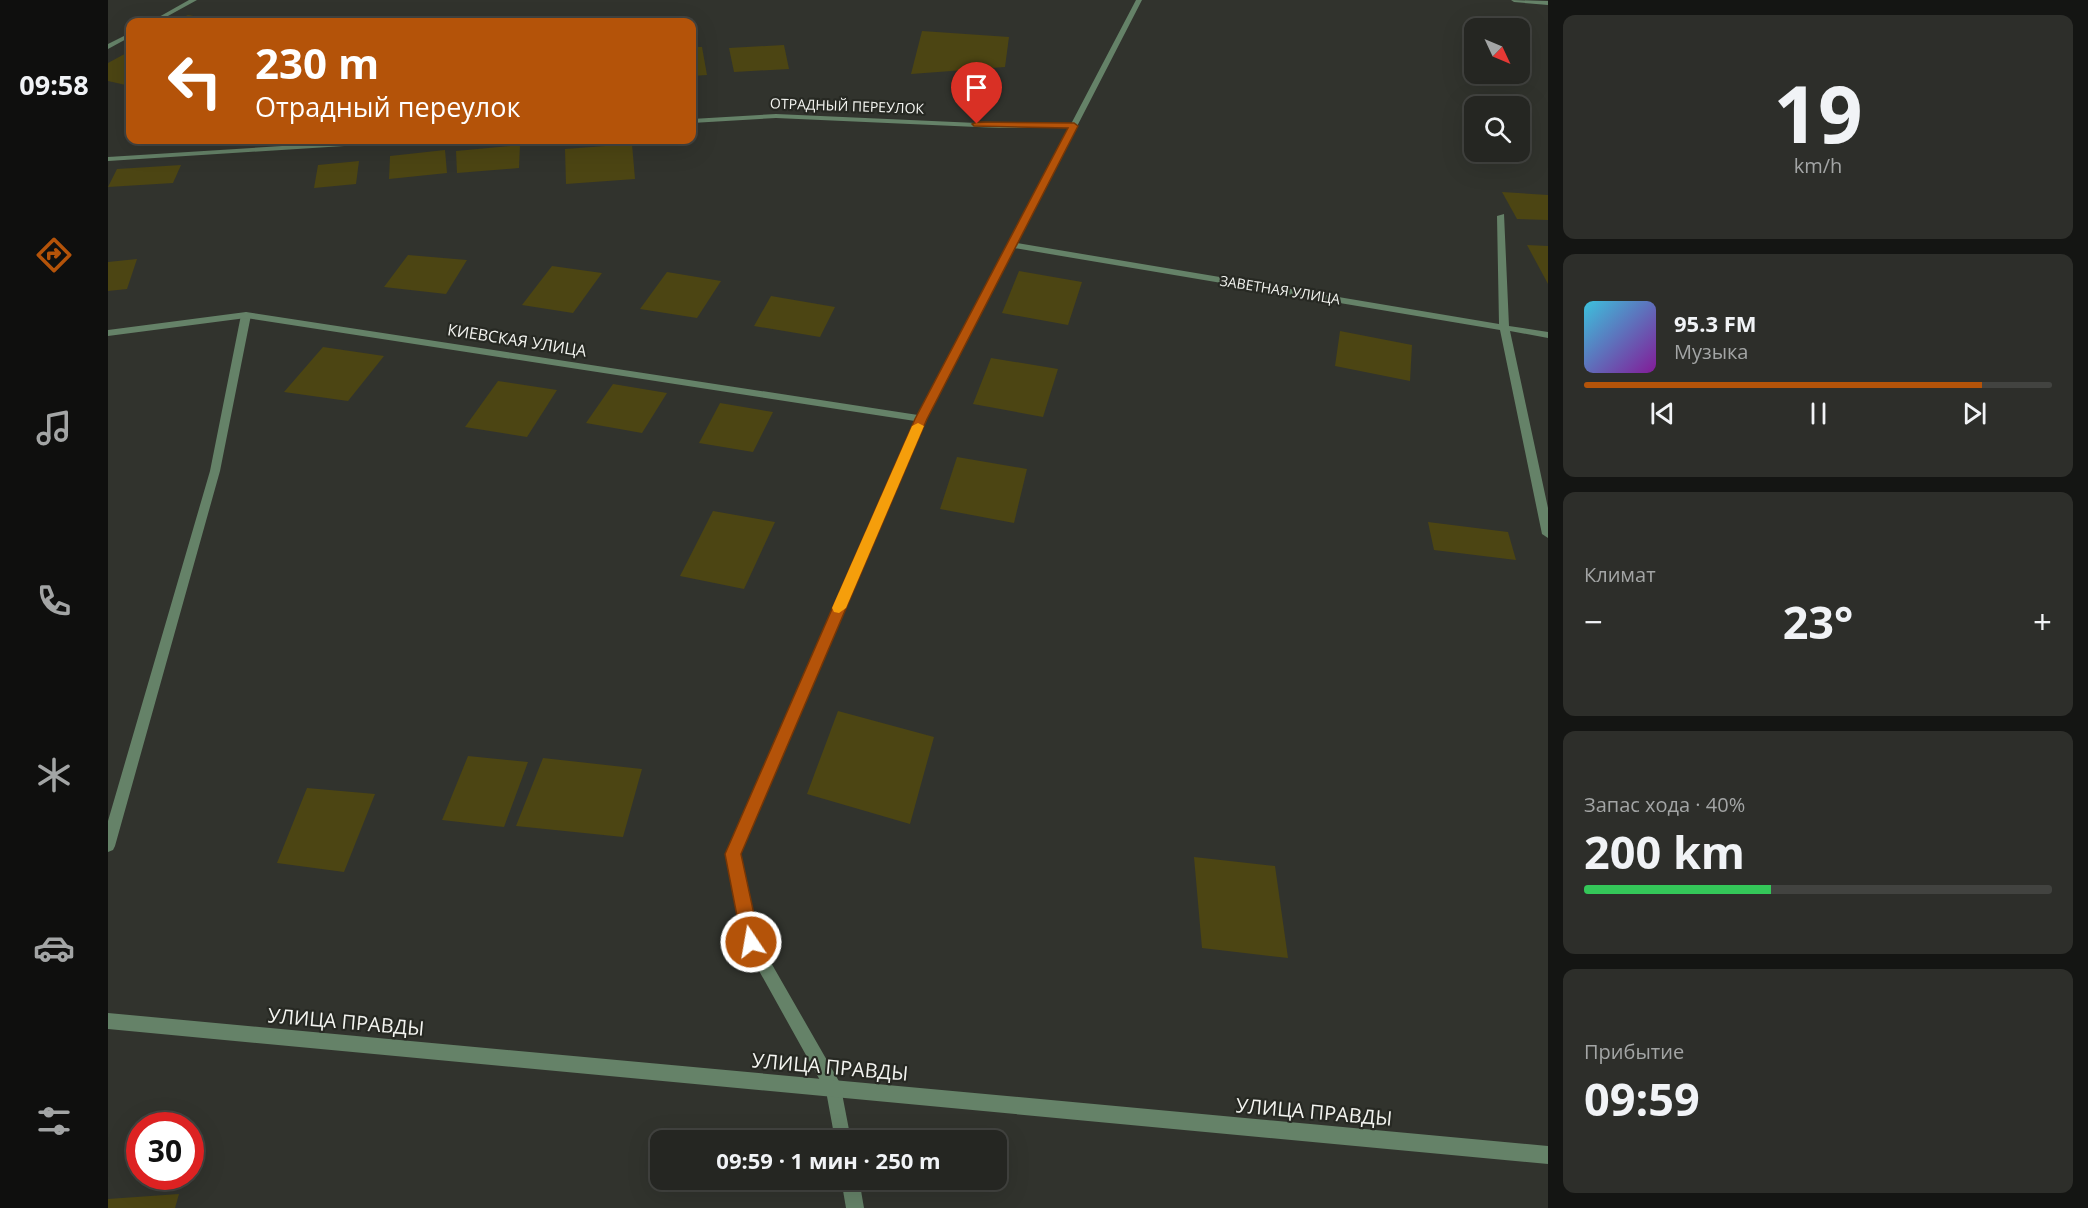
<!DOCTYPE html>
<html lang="ru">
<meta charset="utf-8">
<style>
body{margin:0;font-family:"Open Sans",sans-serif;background:#2d2e2a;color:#f1f3f6;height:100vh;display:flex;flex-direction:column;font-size:22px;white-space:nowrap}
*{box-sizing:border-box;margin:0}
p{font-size:20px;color:#a3a5a5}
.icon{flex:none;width:33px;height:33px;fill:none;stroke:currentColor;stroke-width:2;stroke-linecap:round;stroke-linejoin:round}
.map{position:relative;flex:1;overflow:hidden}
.details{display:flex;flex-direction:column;gap:15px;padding:15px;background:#141513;width:540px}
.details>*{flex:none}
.guide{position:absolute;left:18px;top:18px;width:570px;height:126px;border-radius:12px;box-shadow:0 6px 24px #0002,0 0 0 2px #424340;background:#b45309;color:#fff;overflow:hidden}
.needle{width:39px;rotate:134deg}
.fabs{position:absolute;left:1356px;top:18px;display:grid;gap:12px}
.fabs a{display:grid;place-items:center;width:66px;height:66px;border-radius:12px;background:#252622;box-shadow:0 6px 24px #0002,0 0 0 2px #424340;font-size:30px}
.speed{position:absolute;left:18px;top:1112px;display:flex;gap:12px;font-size:30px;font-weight:700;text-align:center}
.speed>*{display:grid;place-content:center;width:78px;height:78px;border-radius:50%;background:#252622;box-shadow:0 6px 24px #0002,0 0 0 2px #424340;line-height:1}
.speed .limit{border:9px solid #d22;background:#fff;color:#111}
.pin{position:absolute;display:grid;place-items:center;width:51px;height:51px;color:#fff;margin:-62px -26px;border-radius:50% 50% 50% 0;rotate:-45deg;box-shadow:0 0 6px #0007}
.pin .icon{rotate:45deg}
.me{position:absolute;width:66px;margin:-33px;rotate:348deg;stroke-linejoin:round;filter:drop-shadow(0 0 4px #0008)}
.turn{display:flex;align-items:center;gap:21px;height:126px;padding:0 30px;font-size:27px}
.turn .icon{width:78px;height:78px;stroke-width:2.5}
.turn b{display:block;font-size:42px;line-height:51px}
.big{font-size:45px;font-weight:700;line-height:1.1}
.details .tile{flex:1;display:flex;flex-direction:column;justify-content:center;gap:9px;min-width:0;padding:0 21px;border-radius:12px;background:#2d2e2a}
.details .dial{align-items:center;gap:0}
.dial b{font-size:78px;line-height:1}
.song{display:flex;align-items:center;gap:18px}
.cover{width:72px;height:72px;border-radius:9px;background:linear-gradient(135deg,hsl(190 70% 55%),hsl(290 70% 35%))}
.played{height:6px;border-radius:3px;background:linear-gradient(90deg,#b45309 85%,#424340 85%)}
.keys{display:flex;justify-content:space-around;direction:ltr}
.heat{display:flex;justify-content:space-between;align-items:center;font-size:33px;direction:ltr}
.charge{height:9px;border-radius:4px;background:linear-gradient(90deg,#34c759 40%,#424340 0)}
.trip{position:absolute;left:542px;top:1130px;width:357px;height:60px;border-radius:12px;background:#252622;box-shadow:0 6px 24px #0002,0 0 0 2px #424340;font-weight:700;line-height:60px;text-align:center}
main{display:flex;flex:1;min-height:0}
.dock{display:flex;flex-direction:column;width:108px;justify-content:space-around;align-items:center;background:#0f0f0e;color:#a3a5a5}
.dock .icon{width:42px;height:42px}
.dock .active{color:#b45309}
.dock b{font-size:27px;color:#f1f3f6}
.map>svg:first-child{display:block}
.building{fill:#4c4513}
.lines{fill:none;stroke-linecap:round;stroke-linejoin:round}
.service{fill:#658268;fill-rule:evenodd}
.minor{fill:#658268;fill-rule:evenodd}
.tertiary{fill:#658268;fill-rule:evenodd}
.route{fill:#b45309;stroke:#753606;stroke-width:1.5}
.slow{fill:#f59e0b}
.labels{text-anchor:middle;stroke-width:4.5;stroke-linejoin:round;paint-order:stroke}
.far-street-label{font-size:14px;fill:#f3f4f0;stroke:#272923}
.street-label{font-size:16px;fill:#f3f4f0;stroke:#272923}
.near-street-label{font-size:20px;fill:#f3f4f0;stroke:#272923}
</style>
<main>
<nav class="dock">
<b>09:58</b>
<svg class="icon active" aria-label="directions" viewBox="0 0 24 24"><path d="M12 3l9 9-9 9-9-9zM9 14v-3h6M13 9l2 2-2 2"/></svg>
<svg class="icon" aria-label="music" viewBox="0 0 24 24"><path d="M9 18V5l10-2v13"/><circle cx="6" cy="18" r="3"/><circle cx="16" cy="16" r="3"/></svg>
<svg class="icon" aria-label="phone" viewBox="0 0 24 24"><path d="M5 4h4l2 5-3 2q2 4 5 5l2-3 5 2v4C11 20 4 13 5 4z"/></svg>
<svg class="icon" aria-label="climate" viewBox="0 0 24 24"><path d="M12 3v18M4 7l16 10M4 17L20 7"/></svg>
<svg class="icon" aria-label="car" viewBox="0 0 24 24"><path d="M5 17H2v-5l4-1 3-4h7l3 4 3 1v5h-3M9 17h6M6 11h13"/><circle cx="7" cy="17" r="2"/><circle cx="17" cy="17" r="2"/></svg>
<svg class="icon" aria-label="filters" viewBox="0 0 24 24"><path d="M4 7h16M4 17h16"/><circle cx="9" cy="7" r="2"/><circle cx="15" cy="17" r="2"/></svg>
</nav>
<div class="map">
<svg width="1440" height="1208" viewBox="0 0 1440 1208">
<rect width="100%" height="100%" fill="#31332d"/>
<g class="building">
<polygon points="80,15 112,21 112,22 65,22"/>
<polygon points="814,31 901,37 897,67 803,74"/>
<polygon points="676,45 681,69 626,72 621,48"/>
<polygon points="584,47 594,47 599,75 584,76"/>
<polygon points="22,51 22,86 0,81 0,63"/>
<polygon points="524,144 527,179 458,184 457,149"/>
<polygon points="412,145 411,168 349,173 348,151"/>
<polygon points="337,150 339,173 281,179 282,156"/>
<polygon points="251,161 248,184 206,188 210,165"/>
<polygon points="73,165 65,183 0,187 9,169"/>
<polygon points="1394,192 1440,195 1440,220 1409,219"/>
<polygon points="1419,245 1440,246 1440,284"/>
<polygon points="300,255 359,260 338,294 276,287"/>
<polygon points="29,259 19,289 0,291 0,262"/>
<polygon points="444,266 494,273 465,313 414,305"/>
<polygon points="911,271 974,282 960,325 894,313"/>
<polygon points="559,272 613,281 589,318 532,309"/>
<polygon points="663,296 727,307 712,337 646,326"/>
<polygon points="1232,331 1304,345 1302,381 1227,366"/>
<polygon points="215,347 276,356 240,401 176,392"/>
<polygon points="883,358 950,369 935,417 865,404"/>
<polygon points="390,381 449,390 419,437 357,427"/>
<polygon points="505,384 559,393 534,433 478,423"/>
<polygon points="612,403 665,412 645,452 591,443"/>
<polygon points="849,457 919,469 906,523 832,509"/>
<polygon points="605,511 667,522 636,589 572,576"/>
<polygon points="1320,522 1400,532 1408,560 1326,550"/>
<polygon points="730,711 826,737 802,824 699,794"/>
<polygon points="360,756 420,762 396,827 334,820"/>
<polygon points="435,758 534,769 515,837 408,826"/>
<polygon points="199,788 267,794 236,872 169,863"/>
<polygon points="1086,857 1167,866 1180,958 1094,948"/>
<polygon points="71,1194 67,1208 0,1208 0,1199"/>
</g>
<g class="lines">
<polygon class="service" points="138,312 143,315 112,471 7,846 5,850 0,852 0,821 102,471 133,315"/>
<g class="minor">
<polygon points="81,0 89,0 49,22 42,22"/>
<polygon points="1028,0 1034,0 909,243 1391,324 1389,216 1396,214 1401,326 1440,332 1440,338 1402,331 1440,508 1440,538 1434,534 1392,330 906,248 818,419 632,854 650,940 732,1083 743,1140 727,1140 718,1091 635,942 618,854 807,421 138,318 0,336 0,330 138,312 810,415 960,128 891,128 668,118 584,123 584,119 668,114 891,124 963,124"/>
<polygon points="22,33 22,37 0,49 0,44"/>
<polygon points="270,140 303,140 299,142 0,161 0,157"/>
<polygon points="733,1179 751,1179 756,1208 738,1208"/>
</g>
<g class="tertiary">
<polygon points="1403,0 1440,1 1440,5 1406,2"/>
<polygon points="0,1013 1440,1146 1440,1164 0,1029"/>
</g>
</g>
<polygon class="route" points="869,122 966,123 970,126 819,419 633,854 652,942 649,947 643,950 637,947 634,942 617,854 807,419 960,128 866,126 864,124"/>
<polygon class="slow" points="810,423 816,426 738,608 731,613 726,612 724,608 804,426"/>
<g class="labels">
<g class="far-street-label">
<text transform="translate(739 106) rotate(2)" y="5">ОТРАДНЫЙ ПЕРЕУЛОК</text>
<text transform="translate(1172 290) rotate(9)" y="5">ЗАВЕТНАЯ УЛИЦА</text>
</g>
<g class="street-label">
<text transform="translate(409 340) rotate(9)" y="6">КИЕВСКАЯ УЛИЦА</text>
</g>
<g class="near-street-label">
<text transform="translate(238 1022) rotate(5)" y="7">УЛИЦА ПРАВДЫ</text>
<text transform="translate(722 1067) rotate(5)" y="7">УЛИЦА ПРАВДЫ</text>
<text transform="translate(1206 1112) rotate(5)" y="7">УЛИЦА ПРАВДЫ</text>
</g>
</g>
</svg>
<div class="fabs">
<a><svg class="needle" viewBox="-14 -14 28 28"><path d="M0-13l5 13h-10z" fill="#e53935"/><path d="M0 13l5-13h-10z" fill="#a3a5a5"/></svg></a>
<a><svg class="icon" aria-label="search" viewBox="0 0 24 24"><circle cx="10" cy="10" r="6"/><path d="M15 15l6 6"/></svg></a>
</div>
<div class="speed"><div class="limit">30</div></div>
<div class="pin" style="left:869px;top:124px;background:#d93025"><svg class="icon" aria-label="arrive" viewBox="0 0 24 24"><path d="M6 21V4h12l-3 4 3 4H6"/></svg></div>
<svg class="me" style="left:643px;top:942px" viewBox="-20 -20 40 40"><circle r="17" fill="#b45309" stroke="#fff" stroke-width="3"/><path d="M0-11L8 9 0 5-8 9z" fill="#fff"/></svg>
<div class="trip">09:59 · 1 мин · 250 m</div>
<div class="guide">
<div class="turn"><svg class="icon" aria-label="left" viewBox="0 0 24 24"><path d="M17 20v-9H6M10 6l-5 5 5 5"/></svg><div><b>230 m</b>Отрадный переулок</div></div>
</div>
</div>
<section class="details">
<div class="tile dial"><b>19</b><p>km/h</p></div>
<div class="tile">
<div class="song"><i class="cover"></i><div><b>95.3 FM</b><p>Музыка</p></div></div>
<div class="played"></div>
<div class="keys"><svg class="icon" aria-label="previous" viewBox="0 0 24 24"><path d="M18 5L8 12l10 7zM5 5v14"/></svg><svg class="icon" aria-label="pause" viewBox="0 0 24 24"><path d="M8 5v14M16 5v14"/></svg><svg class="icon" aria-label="next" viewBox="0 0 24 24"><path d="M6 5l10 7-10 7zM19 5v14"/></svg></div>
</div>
<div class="tile"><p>Климат</p>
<div class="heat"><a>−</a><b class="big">23°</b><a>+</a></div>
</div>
<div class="tile"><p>Запас хода · 40%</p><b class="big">200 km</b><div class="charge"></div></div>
<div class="tile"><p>Прибытие</p><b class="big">09:59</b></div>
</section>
</main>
